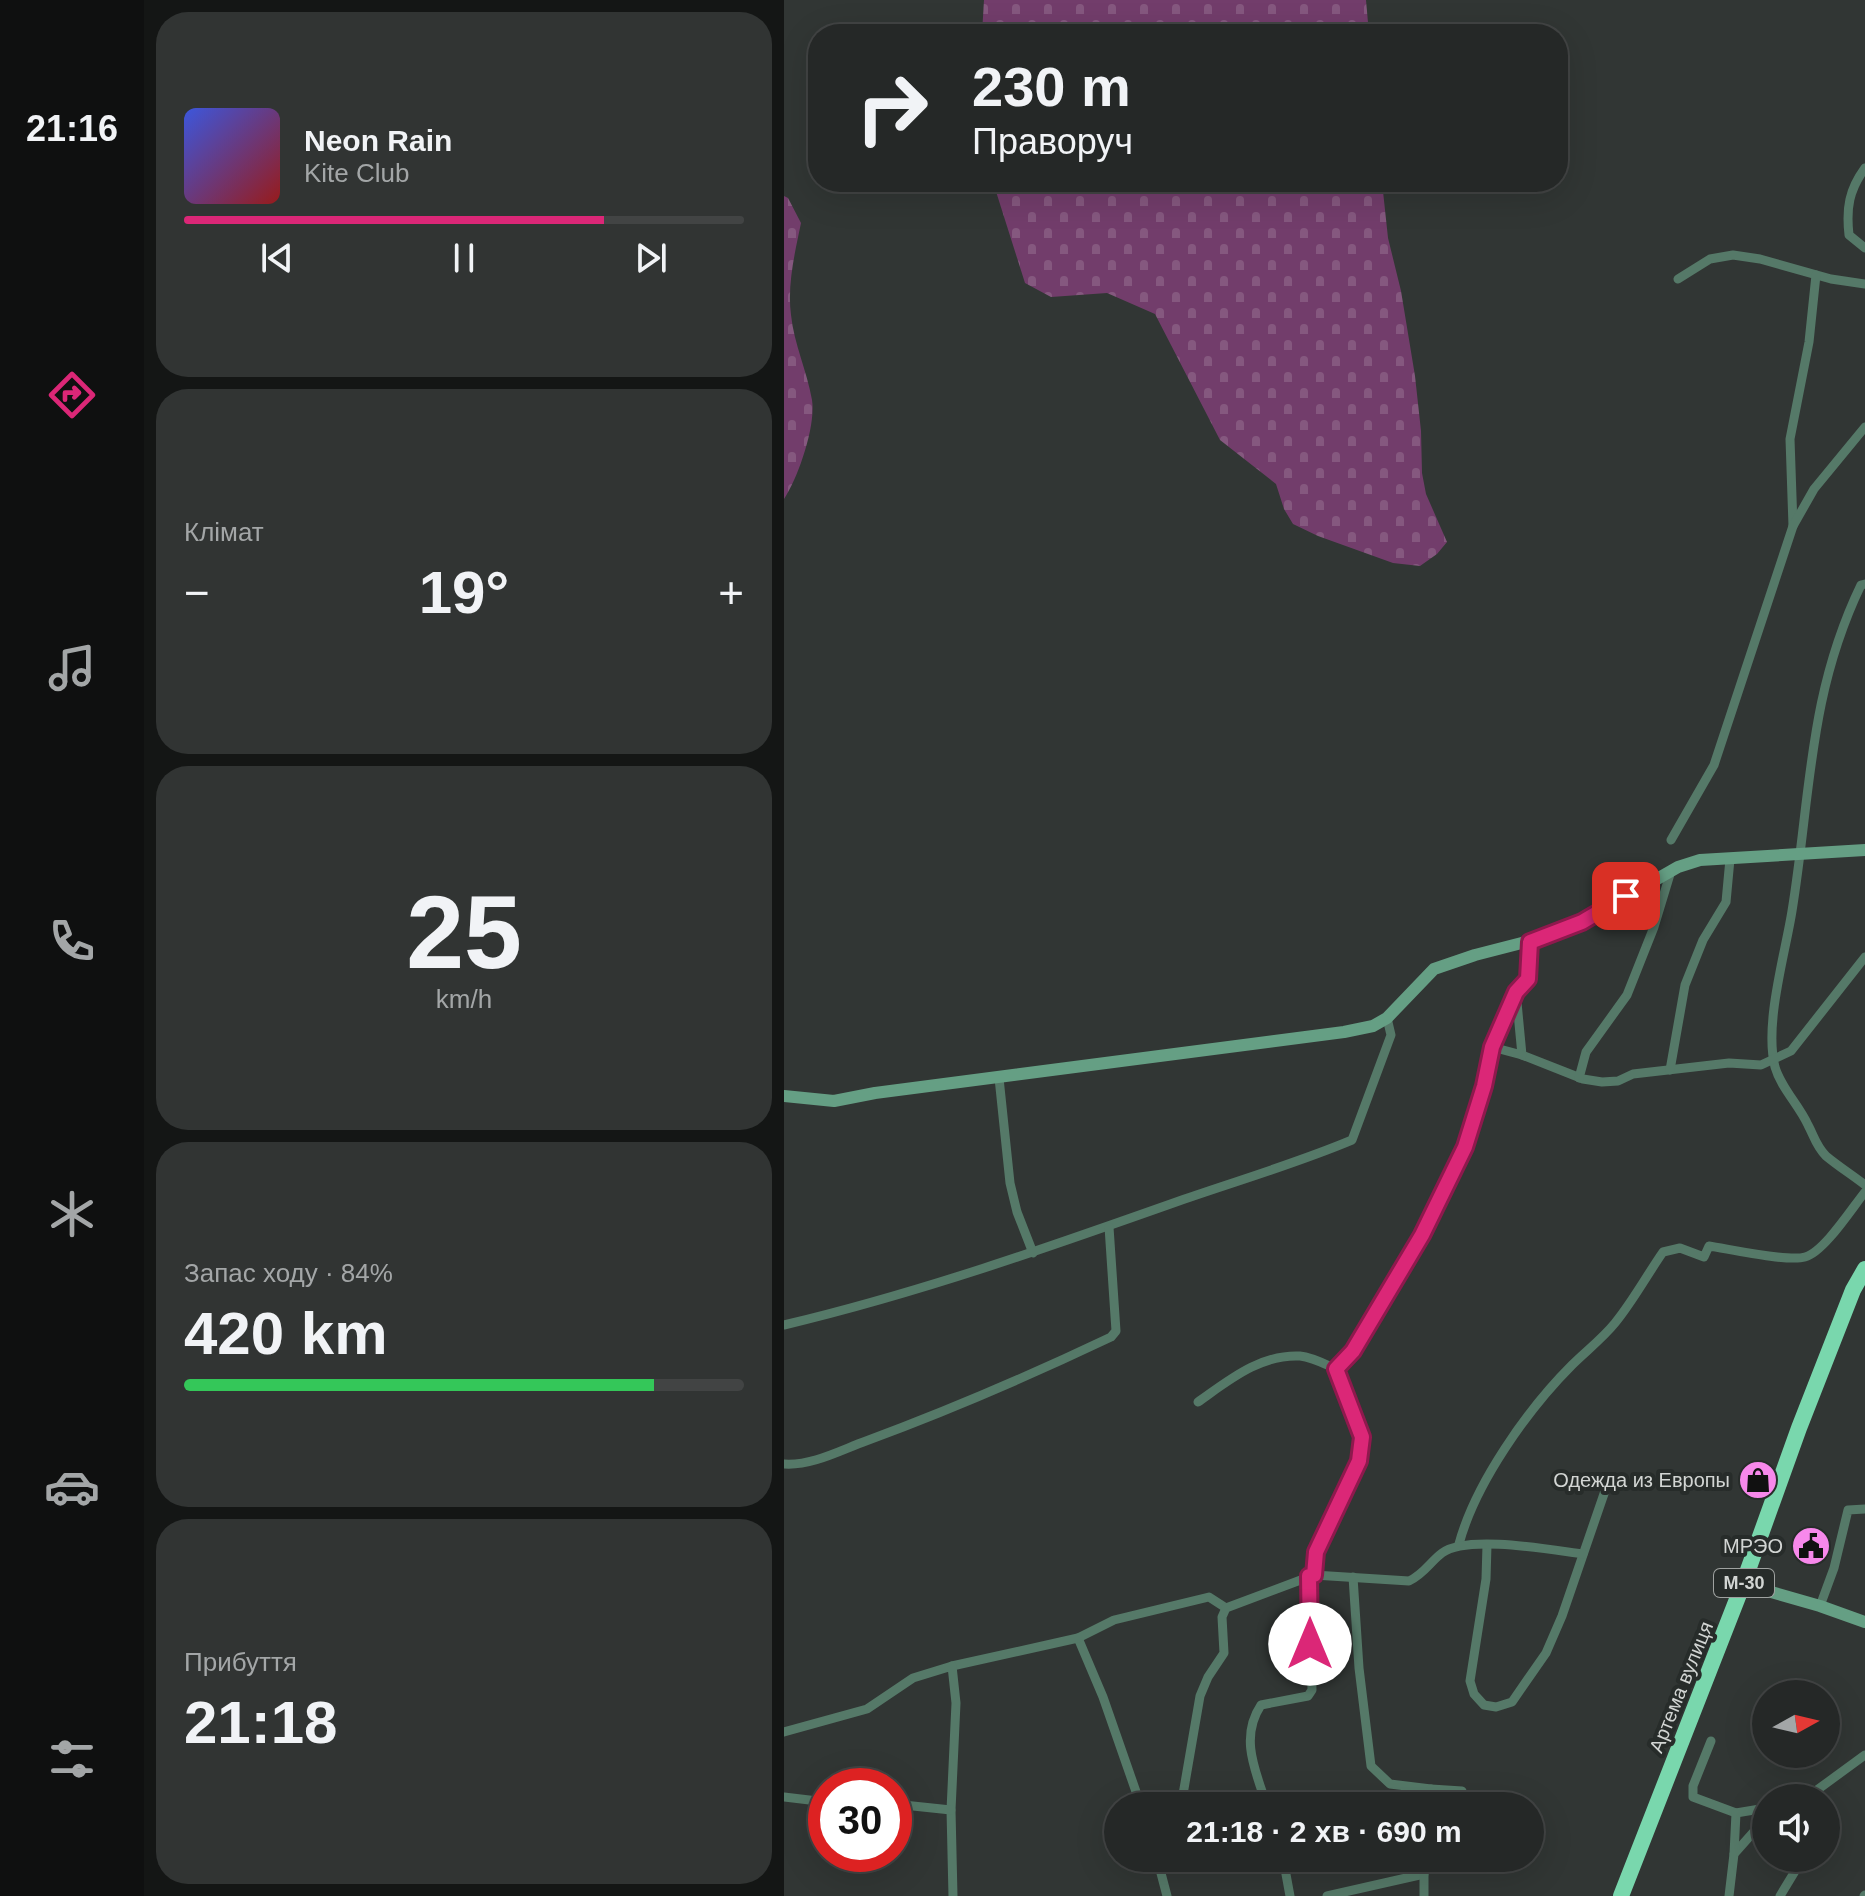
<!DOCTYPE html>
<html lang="uk">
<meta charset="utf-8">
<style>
body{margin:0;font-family:Helvetica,sans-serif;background:#313433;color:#f1f3f6;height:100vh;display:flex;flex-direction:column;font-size:30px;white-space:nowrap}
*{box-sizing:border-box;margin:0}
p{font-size:26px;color:#a3a6a7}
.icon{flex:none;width:44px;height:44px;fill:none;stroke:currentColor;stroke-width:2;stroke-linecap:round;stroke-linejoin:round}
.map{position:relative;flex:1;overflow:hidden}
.side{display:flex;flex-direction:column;gap:12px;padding:12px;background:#141615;width:640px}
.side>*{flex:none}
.guide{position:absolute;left:24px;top:24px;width:760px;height:168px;border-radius:32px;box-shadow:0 8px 32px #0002,0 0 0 2px #424444;background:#252827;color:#f1f3f6;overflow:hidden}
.needle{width:52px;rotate:82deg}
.controls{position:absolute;left:968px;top:1680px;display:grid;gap:16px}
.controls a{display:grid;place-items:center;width:88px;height:88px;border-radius:50%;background:#252827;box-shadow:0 8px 32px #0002,0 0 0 2px #424444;font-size:40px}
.speed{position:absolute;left:24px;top:1768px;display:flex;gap:16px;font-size:40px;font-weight:700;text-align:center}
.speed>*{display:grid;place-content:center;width:104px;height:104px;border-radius:50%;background:#252827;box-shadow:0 8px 32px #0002,0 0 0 2px #424444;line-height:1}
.speed .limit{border:12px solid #d22;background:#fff;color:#111}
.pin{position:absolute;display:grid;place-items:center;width:68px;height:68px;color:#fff;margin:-34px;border-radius:16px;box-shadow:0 4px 12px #0006}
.me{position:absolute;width:88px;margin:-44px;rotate:0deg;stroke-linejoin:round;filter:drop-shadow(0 0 6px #0008)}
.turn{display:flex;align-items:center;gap:28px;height:168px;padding:0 32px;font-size:36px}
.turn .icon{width:104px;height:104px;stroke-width:2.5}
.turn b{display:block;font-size:56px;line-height:68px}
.big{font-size:60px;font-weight:600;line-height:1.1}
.side .tile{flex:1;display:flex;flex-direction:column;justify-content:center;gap:12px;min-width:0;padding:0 28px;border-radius:32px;background:#313433}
.side .dial{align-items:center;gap:0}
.dial b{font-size:104px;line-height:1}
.song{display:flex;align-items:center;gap:24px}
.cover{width:96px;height:96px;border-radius:12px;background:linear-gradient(135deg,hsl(230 70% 55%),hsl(0 70% 35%))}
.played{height:8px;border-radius:4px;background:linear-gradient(90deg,#db2777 75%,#424444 75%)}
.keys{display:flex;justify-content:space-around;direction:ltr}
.heat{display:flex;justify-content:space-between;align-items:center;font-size:44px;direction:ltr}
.charge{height:12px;border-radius:6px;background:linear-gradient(90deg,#34c759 84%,#424444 0)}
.trip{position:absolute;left:320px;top:1792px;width:440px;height:80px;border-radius:40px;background:#252827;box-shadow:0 8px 32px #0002,0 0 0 2px #424444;font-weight:600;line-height:80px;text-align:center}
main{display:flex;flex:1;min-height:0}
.dock{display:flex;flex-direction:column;width:144px;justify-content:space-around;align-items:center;background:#0f1010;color:#a3a6a7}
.dock .icon{width:56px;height:56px}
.dock .selected{color:#db2777}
.dock b{font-size:36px;color:#f1f3f6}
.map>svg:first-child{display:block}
.cemetery{fill:url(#cemetery-stones)}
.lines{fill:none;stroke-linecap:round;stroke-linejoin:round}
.street{stroke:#557968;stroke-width:9}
.secondary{stroke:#659f84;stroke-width:12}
.highway{stroke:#79d7ad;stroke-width:16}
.route-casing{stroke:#8e194d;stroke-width:20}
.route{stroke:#db2777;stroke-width:14}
.labels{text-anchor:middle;stroke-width:8;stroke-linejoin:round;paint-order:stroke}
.shield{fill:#272c2a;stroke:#9fa2a0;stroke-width:2}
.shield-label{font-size:18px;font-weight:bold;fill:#d2d5d3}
.poi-label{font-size:20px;fill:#d2d5d3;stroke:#272c2a;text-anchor:end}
.street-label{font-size:20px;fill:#d2d5d3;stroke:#272c2a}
</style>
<main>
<nav class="dock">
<b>21:16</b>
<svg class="icon selected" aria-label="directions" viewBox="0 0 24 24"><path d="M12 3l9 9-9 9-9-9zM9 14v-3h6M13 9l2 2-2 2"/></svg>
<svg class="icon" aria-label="music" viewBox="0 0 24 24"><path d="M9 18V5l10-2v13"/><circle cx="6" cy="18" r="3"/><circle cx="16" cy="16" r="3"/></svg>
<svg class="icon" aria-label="phone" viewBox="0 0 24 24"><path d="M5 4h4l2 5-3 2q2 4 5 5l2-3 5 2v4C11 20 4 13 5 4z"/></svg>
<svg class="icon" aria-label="climate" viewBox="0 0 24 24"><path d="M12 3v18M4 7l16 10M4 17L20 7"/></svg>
<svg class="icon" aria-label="car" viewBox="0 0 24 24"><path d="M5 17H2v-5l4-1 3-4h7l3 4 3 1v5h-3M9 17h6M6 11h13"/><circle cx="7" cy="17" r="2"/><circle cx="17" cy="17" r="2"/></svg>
<svg class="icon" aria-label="filters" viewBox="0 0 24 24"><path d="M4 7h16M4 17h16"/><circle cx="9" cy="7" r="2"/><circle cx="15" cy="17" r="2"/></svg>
</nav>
<section class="side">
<div class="tile">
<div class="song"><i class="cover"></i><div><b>Neon Rain</b><p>Kite Club</p></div></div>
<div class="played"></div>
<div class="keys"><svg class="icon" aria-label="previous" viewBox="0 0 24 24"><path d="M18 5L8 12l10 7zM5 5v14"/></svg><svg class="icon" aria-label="pause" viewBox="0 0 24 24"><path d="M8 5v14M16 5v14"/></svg><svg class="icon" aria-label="next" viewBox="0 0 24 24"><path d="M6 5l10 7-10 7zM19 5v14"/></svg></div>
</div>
<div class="tile"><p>Клімат</p>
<div class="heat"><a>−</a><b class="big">19°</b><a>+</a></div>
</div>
<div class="tile dial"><b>25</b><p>km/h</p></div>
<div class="tile"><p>Запас ходу · 84%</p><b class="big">420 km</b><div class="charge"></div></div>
<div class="tile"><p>Прибуття</p><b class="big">21:18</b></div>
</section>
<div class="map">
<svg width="1081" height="1896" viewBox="0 0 1081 1896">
<defs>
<pattern id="cemetery-stones" width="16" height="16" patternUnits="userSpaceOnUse" patternTransform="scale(2)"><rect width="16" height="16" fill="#723d6b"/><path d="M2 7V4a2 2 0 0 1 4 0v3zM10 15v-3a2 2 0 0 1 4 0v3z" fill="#85587f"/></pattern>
</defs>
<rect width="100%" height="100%" fill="#313634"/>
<g class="cemetery">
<polygon points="200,0 582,0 585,34 198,34"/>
<polygon points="209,182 598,182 604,238 617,291 631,376 637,431 638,473 642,494 663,542 653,554 636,566 609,563 534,536 509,524 500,509 492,484 436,440 371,314 323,293 267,297 241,283"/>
<path d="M0,196l4,2 13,25c-6,29 -14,62 -10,92 3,29 16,56 21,85 4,26 -14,78 -28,99z"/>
</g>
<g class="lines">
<g class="street">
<path d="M1081,168c-16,22 -19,40 -16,67l16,13"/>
<polyline points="894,279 926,259 949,255 976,259 1047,279 1081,284"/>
<polyline points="1009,526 1006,439 1025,342 1032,275"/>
<path d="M1081,584l-4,1c-53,110 -50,209 -69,326 -7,44 -28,113 -17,156 6,21 24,38 33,58 6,11 8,21 18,31 12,10 26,19 39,29"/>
<polyline points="887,840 930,765 1009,526 1030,489 1081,427"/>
<polyline points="746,942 744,979 732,992 738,1055 799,1079 818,1082 834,1081 849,1074 945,1063 977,1065 1007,1051 1081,957"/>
<polyline points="708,1047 732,992"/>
<polyline points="886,1070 901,985 919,940 942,902 946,859"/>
<polyline points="215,1078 226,1183 233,1212 249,1253"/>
<polyline points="795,1078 802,1052 843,995 870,927 887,871"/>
<path d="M0,1325c135,-32 265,-78 395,-124 57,-20 116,-37 173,-61l39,-105 -4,-17"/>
<path d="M414,1402c30,-21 62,-48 102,-46 12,1 25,8 36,13"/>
<path d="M0,1464c28,2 57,-14 82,-23 84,-31 165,-66 245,-104l5,-6 -7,-104"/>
<path d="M675,1544c16,-60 68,-134 113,-179 14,-14 30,-26 43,-42 18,-22 32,-48 48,-71l17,-4 24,9 5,-11c20,3 78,16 96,11 19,-5 47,-49 60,-65"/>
<polyline points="703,1545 702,1579 686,1681 690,1694 700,1705 712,1707 728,1702 739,1686 762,1653 778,1616 822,1488"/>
<path d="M530,1575l2,-23 43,-91 3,-24 -26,-68c22,-24 37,-53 54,-81 48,-79 84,-149 102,-241l30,8"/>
<polyline points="569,1577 575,1668 587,1766 606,1784 647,1789 644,1806"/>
<polyline points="1036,1606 1050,1568 1064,1510 1081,1509"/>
<polyline points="294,1638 319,1697 357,1806"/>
<polyline points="168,1666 294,1638 330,1620 425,1597 442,1608"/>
<polyline points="0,1732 83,1709 129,1678 168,1666 172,1703 167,1810 169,1896"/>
<polyline points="927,1741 909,1786 909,1797 952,1813"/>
<polyline points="647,1789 678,1791"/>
<polyline points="0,1797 42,1802"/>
<polyline points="1022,1798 1081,1755"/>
<polyline points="110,1804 167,1810"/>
<path d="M397,1806l19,-110 8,-19 16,-24 -2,-36 4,-9 88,-33 95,6c15,-7 21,-19 33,-28 25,-19 110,-3 141,1"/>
<path d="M483,1806c-11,-34 -28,-68 -6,-101l47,-9 4,-6 -3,-114"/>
<polyline points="950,1854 952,1813 982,1808"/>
<polyline points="373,1858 383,1896"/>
<polyline points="499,1858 506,1896"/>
<polyline points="543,1896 640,1874"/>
<polyline points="640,1896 640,1858"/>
<polyline points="945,1896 950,1854 982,1818"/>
<polyline points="996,1896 1019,1858"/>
<polyline points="1080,1896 1081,1895"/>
</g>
<g class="secondary">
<polyline points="0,1096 50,1101 91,1093 560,1032 589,1026 603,1018 650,969 691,955 757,938 798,922 894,867 916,860 1081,850"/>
<polyline points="959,1584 1036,1606 1081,1622"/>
</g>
<polyline class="highway" points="837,1896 959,1584 1015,1428 1069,1290 1081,1269"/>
</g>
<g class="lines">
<defs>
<polyline id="route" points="526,1644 525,1576 530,1575 532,1552 575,1461 578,1437 552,1369 569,1351 638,1235 681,1147 700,1086 708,1047 732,992 744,979 746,942 798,922 842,896"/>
</defs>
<use href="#route" class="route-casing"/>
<use href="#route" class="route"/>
</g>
<defs>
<symbol id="shop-disc" viewBox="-11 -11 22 22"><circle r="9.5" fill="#f788eb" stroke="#272c2a"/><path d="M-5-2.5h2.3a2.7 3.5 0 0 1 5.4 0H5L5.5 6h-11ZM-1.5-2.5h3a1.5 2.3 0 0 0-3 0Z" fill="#111"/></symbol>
<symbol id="civic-disc" viewBox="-11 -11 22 22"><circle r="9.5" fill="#f788eb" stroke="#272c2a"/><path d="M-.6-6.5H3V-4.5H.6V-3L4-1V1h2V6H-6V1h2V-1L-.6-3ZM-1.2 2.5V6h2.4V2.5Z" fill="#111"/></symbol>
</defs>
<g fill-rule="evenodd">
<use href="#shop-disc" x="952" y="1458" width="44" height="44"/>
<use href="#civic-disc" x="1005" y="1524" width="44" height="44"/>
</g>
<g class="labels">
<rect class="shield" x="930" y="1569" width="60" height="28" rx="6"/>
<g class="shield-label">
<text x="960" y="1589">М-30</text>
</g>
<g class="poi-label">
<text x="946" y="1487">Одежда из Европы</text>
<text x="999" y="1553">МРЭО</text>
</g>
<g class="street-label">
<text transform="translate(897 1687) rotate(-68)" y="7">Артема вулиця</text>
</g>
</g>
</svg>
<div class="controls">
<a><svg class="needle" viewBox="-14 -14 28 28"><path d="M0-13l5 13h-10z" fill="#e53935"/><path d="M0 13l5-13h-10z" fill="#a3a6a7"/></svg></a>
<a><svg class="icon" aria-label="sound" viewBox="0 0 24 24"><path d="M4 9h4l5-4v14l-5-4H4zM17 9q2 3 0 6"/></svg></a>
</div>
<div class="speed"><div class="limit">30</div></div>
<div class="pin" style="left:842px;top:896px;background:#d93025"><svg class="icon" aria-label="arrive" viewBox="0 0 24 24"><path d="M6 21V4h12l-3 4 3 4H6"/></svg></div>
<svg class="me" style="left:526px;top:1644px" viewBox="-20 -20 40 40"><circle r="19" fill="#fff"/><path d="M0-13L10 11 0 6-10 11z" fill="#db2777"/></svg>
<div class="trip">21:18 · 2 хв · 690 m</div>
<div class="guide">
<div class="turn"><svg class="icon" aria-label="right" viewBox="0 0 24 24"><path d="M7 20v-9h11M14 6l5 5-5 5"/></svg><div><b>230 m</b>Праворуч</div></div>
</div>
</div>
</main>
